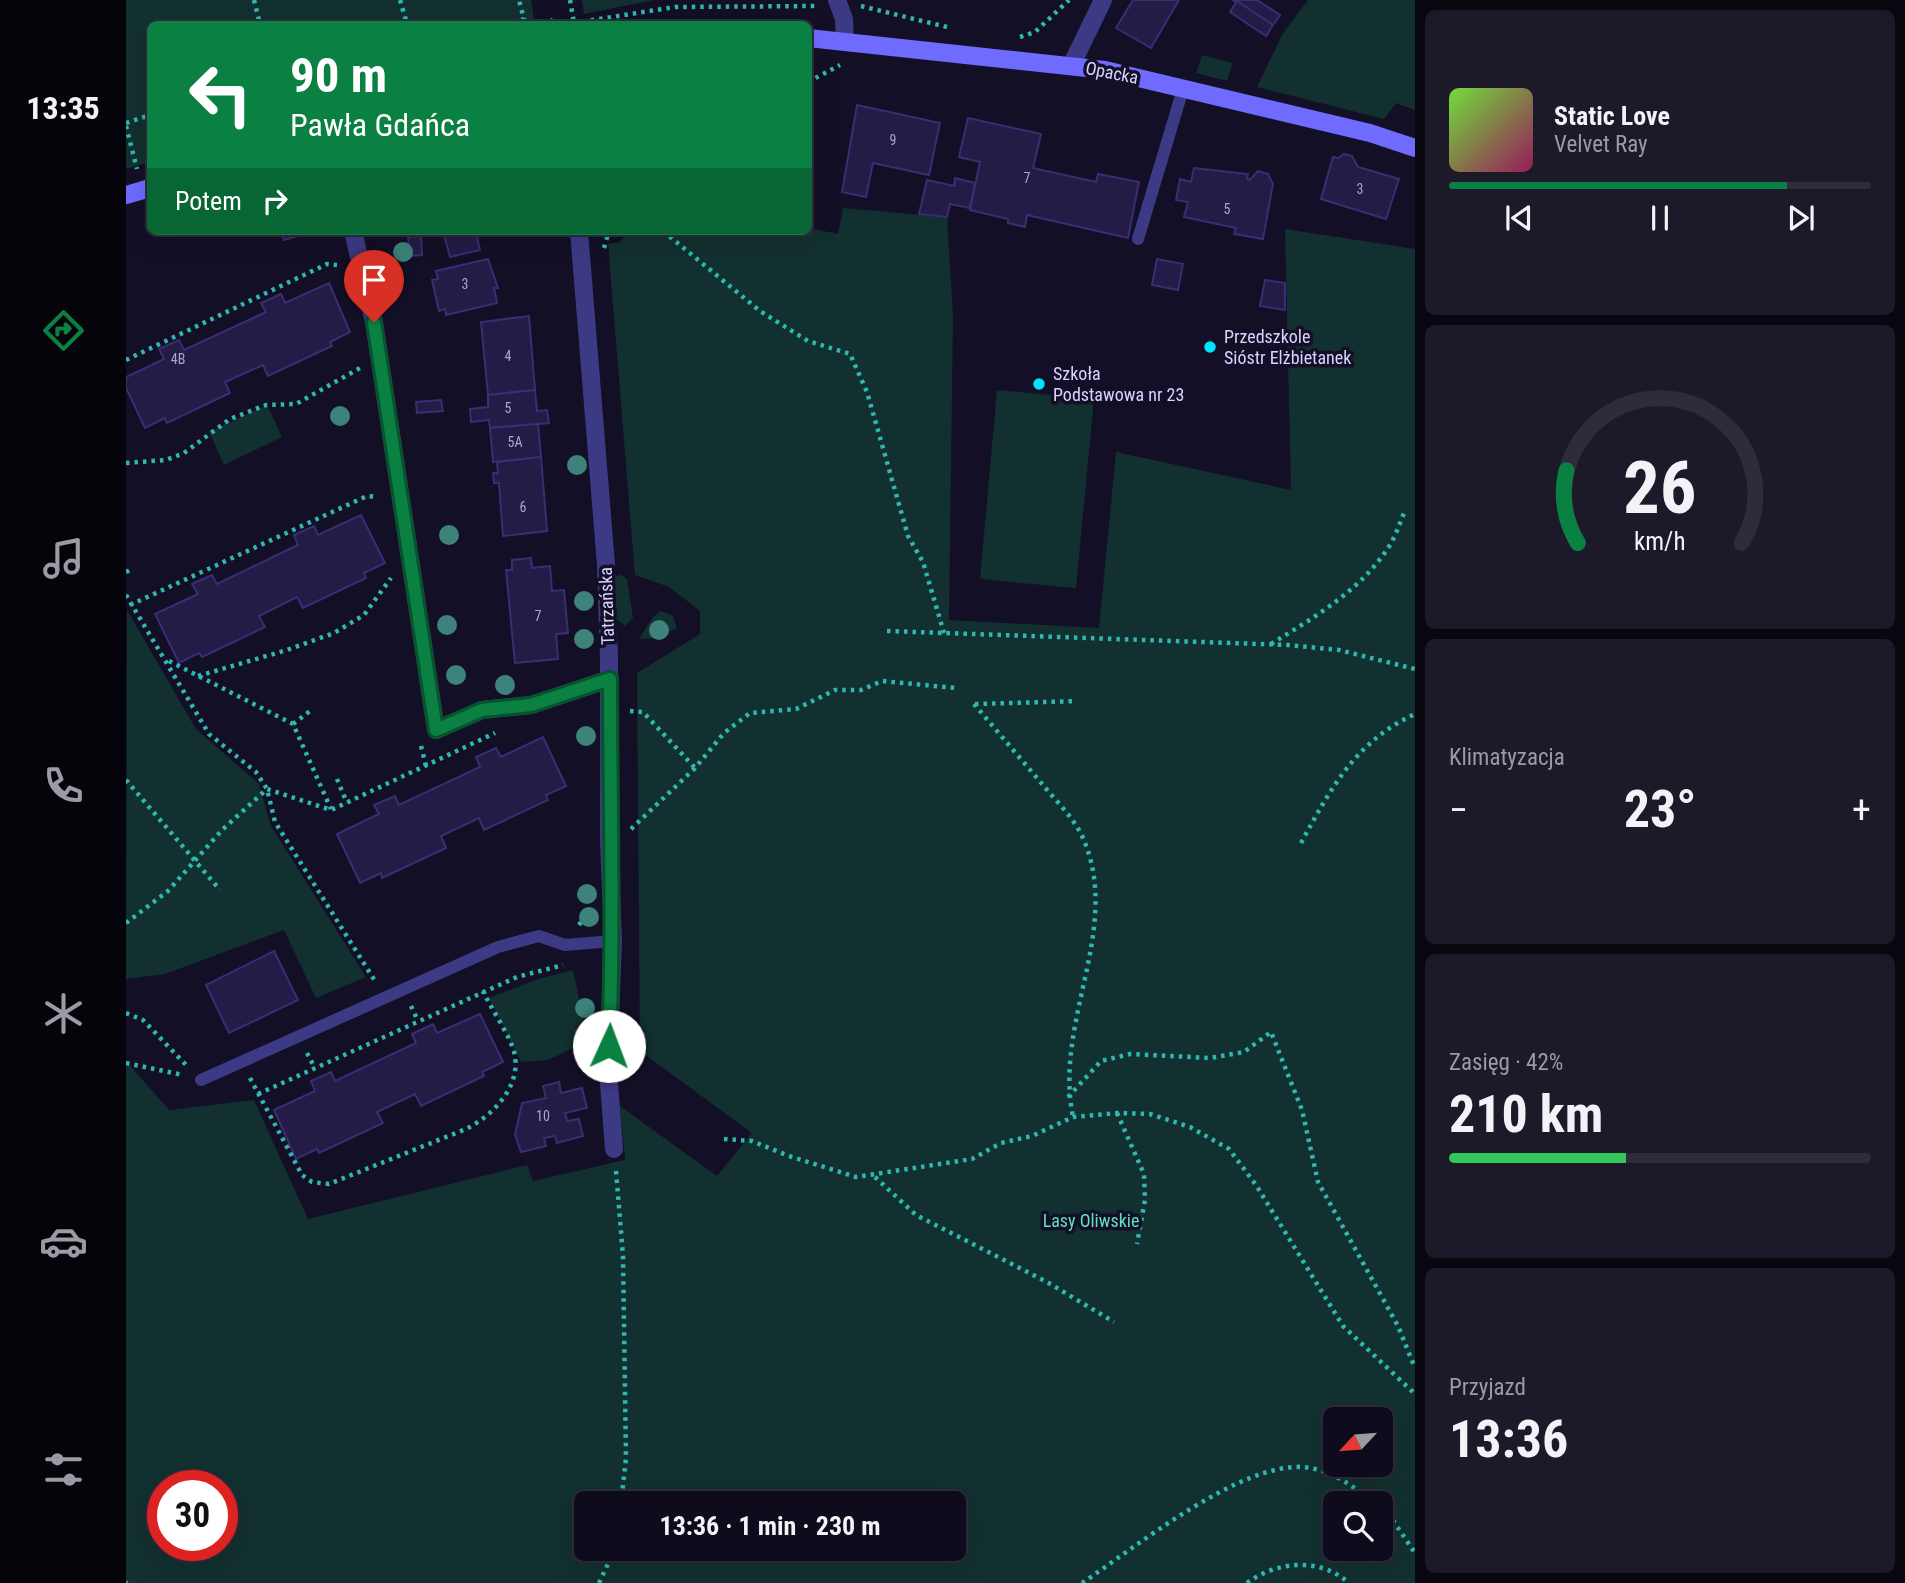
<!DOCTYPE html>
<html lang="pl">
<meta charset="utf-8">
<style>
body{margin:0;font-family:"Roboto Condensed",sans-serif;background:#1c1929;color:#f1f3f6;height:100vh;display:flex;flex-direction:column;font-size:26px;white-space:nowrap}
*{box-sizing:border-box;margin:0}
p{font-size:23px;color:#9b9ba3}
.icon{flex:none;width:38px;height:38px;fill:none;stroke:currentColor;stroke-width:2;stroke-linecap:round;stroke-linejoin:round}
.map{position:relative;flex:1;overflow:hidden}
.side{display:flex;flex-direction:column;gap:10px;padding:10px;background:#08060f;width:490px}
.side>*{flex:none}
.banner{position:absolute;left:21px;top:21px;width:665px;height:214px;border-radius:10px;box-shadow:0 7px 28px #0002,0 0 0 2px #2e2b3b;background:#0b8043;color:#fff;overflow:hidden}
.needle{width:46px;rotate:244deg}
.fabs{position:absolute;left:1197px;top:1407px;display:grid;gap:14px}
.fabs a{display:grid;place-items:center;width:70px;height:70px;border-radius:10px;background:#0e0b1c;box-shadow:0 7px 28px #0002,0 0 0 2px #2e2b3b;font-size:35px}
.speed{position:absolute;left:21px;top:1470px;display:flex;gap:14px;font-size:35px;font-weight:700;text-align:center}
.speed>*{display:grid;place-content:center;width:91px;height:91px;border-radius:50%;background:#0e0b1c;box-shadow:0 7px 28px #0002,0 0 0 2px #2e2b3b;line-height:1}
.speed .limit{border:10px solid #d22;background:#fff;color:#111}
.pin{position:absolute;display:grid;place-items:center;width:60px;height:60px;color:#fff;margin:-72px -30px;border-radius:50% 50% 50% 0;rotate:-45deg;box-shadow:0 0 7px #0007}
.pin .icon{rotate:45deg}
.me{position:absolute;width:77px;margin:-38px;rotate:2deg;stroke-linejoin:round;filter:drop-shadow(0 0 5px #0008)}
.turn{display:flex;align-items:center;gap:24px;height:147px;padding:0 28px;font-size:32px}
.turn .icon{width:91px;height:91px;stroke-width:2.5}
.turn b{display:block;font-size:49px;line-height:60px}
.then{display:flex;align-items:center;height:66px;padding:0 28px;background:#0003;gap:14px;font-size:26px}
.big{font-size:52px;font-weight:700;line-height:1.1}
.side .card{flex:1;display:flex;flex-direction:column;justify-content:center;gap:10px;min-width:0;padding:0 24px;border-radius:10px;background:#1c1929}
.side .dial{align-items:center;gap:0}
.dial svg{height:182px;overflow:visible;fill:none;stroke:#2e2b3b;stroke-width:7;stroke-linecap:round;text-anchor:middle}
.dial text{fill:#f1f3f6;stroke:none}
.song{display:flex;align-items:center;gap:21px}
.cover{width:84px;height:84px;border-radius:10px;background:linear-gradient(135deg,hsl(100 70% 55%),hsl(330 70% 35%))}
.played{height:7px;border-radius:4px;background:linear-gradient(90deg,#0b8043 80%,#2e2b3b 80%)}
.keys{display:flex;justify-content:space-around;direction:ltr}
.heat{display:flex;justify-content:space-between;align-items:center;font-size:38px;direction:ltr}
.charge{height:10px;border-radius:5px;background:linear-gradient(90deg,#34c759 42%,#2e2b3b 0)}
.trip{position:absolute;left:448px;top:1491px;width:392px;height:70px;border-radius:10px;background:#0e0b1c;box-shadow:0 7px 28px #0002,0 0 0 2px #2e2b3b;font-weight:700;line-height:70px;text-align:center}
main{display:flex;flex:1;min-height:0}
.tab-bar{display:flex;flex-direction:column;width:126px;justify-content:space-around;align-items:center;background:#06040b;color:#9b9ba3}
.tab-bar .icon{width:49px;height:49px}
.tab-bar .current{color:#0b8043}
.tab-bar b{font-size:32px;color:#f1f3f6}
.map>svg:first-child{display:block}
.green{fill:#12302f;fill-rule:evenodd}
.building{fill:#241b47;stroke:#3b2d73;stroke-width:2}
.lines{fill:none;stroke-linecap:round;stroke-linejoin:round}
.path{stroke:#2fb8b0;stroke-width:4.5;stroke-dasharray:3.5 5;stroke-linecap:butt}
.lane{stroke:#3d3a85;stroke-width:12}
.street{stroke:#3d3a85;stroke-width:18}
.secondary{stroke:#6f6bff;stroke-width:18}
.tree{fill:#3d827b}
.route-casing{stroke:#07532c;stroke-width:18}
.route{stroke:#0b8043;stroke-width:12}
.poi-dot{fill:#00e5ff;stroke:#130f26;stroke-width:2.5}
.labels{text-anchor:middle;stroke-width:7;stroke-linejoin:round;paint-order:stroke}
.number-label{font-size:14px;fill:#aca6d1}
.street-label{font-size:18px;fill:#d9d4ff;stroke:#130f26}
.poi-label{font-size:18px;fill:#d9d4ff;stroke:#130f26;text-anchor:start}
.park-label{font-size:18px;fill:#5fe0c0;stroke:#130f26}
</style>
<main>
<nav class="tab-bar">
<b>13:35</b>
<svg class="icon current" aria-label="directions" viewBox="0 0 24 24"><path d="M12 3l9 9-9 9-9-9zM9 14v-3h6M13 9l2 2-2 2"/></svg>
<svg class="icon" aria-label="music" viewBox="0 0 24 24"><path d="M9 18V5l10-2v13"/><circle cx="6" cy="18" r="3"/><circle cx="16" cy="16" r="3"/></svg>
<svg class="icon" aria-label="phone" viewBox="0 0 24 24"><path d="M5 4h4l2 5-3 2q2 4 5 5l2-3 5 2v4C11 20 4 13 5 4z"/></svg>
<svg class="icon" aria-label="climate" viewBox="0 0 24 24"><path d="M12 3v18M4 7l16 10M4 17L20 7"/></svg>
<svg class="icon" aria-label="car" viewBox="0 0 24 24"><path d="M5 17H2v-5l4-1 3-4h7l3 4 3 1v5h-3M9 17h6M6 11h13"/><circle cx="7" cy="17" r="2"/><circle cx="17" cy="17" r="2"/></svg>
<svg class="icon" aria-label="filters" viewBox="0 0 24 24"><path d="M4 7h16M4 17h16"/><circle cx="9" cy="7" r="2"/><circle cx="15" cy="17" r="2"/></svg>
</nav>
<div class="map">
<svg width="1289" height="1583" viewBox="0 0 1289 1583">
<rect width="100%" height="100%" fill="#130f26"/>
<g class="green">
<polygon points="0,0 405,0 409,24 24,24 24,162 0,169"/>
<polygon points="456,0 528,0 458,14"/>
<polygon points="1182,0 1289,0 1289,110 1270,103 1258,119 1131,87 1157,33"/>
<polygon points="1076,55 1107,63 1101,81 1070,73"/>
<path d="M717,208l104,9 6,99 -4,304 150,8 17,-176 175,38 -6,-261 130,20v1334h-1289v-522l43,49 85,-10 54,119 219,-54 6,16 92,-21 -5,-54 97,70 35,-43 -112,-82 -3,-378 63,-39v-23l-31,-24 -34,-12 -27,-331 12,-2 9,-11h179l1,-3 29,6zM1209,1419h46v46h-46zM37,1486h59v59h-59zM460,1503h368v46h-368zM1209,1503h46v46h-46z"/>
<polygon points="871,390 968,399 950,588 854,579"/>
<polygon points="141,405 156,437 98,465 83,432"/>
<polygon points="495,575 501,579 507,618 499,626 489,618 489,576"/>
<polygon points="1,610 70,729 133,784 145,826 240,977 190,998 158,930 39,974 0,979"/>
<polygon points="535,611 547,616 551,628 532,638 513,639 527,617"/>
<polygon points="447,970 462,1041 422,1060 395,1062 363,998 412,979"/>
</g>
<g class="building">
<polygon points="1007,0 1053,0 1025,48 990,28"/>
<polygon points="1107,0 1131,0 1154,15 1147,25"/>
<polygon points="1111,1 1147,25 1140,36 1104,12"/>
<polygon points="731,105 814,123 803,175 747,163 740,197 716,192"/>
<polygon points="842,118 915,134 907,168 970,182 972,174 1013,182 1002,238 901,215 899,227 882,223 882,219 844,210 854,162 833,157"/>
<polygon points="1218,154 1226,156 1232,167 1273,179 1260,219 1195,199 1207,157 1212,158"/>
<polygon points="1068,168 1122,174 1121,179 1124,180 1132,171 1142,174 1147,184 1137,239 1108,234 1110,228 1058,217 1062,202 1050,200 1054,179 1065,182"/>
<polygon points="829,178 849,183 844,208 824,204 821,217 793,214 801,180 828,186"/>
<polygon points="155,231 178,231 179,234 158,240"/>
<polygon points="317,231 359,231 359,235 351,237 354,250 324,257"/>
<polygon points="295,236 296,255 284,256 282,237"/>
<polygon points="362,259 372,288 368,288 371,303 320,315 319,309 313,311 306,280 312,279 310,271"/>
<polygon points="1031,259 1057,264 1052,290 1026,285"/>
<polygon points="1139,280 1159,283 1159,310 1134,306"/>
<polygon points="203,283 224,332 204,342 206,346 142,376 137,365 99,382 104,393 41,423 39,418 19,428 0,388 0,377 38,359 33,349 53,340 58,350 140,312 135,303 155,294 159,303"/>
<polygon points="403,316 409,390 362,395 355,322"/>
<polygon points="409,390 411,411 421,410 423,423 364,428 363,420 345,422 344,409 362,407 362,395"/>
<polygon points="315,400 317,411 291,413 290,402"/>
<polygon points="412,424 415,457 367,462 364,428"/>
<polygon points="415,457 421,531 377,536 373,483 368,483 367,473 372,473 371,462"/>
<polygon points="235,515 259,563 238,573 240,578 177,608 171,597 133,616 139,627 76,657 73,653 53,663 29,614 72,594 66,584 86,575 91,584 172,545 168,535 188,526 192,535"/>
<polygon points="405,558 406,568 424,566 426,591 438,590 442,633 430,634 432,659 389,663 380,570 386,570 386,560"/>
<polygon points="417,737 440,786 420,795 422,800 358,830 353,818 315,836 320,848 256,878 255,873 234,883 211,834 253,814 248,805 269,796 273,805 354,767 350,757 370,748 375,757"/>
<polygon points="148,951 172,1000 103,1033 80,985"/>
<polygon points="354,1014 377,1062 356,1072 358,1076 295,1106 289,1094 251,1112 257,1123 193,1153 191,1149 170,1159 148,1110 189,1091 185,1081 205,1072 209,1081 290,1043 286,1034 307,1024 311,1033"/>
<polygon points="433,1082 435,1093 456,1088 461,1108 439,1113 441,1121 453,1119 457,1136 431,1143 429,1136 418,1138 420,1146 395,1152 389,1135 396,1103 420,1098 417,1086"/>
</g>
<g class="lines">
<g class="path">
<polyline points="128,0 134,24"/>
<polyline points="274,0 281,24"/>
<polyline points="444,0 448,23"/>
<polyline points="735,6 825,28"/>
<polyline points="424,19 427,24"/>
<polyline points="448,23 549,7 692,6"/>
<polyline points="379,24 398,19 393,0"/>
<polyline points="894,37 909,32 943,0"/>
<polyline points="682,82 714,65"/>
<polyline points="0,123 24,115"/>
<polyline points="0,126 11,169"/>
<polyline points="537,231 634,311 682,341 724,354 741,392 782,536 797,562 818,633"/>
<polyline points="478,248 483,231"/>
<polyline points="0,360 201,264 211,265"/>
<polyline points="0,463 40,460 58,453 104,419 140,405 170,404 234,368"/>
<polyline points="0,572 4,570"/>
<polyline points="0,595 83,734 130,772 141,789 149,822 249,981"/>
<polyline points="4,605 241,496 252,497"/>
<polyline points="761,631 1162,645 1213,650 1289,669"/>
<path d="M1145,644c42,-26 89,-53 117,-96 7,-10 11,-23 16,-35"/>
<polyline points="43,661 167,724 205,809"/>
<polyline points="72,676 161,650 208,633 238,615 265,578"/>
<path d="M848,704c23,27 46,54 69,81 13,16 30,32 39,51 42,91 -29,185 -9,281"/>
<polyline points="849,704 951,701"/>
<polyline points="504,711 517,712 569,768"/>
<polyline points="167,724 184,711"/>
<polyline points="295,746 300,766"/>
<polyline points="211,779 221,803"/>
<polyline points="0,780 94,890"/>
<polyline points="505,829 569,768 598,733 624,713 670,709 709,690 735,690 756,681 830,688"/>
<path d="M1175,843c30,-55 55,-102 114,-129"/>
<polyline points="0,923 42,891 96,830 141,789 205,810 369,733"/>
<polyline points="453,925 464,909"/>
<polyline points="285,1006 292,1021"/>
<polyline points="0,1013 17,1020 62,1067"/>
<polyline points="181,1053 189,1068"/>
<polyline points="0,1063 57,1075"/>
<path d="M124,1078l52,97 10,7 17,2 137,-55c26,-13 54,-41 49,-73 -3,-18 -24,-47 -32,-65"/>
<polyline points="132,1094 391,977 437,965"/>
<polyline points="942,1097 975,1061 1004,1054 1084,1058 1118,1052 1145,1032 1176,1110 1192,1182 1272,1326 1289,1368"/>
<polyline points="991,1113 1018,1174 1019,1200 1011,1244"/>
<polyline points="598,1139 626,1141 663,1156 730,1177 846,1159 875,1143 906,1136 947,1117 991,1113 1024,1114 1064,1127 1103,1149 1130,1185 1217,1326 1289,1394"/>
<polyline points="490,1171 497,1256 500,1458 495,1503"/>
<polyline points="749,1177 790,1215 921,1282 988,1322"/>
<polyline points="1255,1508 1264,1516 1289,1553"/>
<polyline points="0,1582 1,1583"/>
<polyline points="473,1583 489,1549"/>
<path d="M956,1583c54,-36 157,-120 221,-116 28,2 51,20 72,36"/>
<path d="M1121,1583c30,-22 73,-26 102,0"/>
</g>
<g class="lane">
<polyline points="1012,239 1057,89"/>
<polyline points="75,1080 372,947 413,936 439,945 487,941"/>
</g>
<g class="street">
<polyline points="711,0 718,19 719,41"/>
<polyline points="945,66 977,0"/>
<polyline points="227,231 248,322 310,730 356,710 405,705 484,679"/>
<polyline points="453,231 480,565 483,659 483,841 487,941 482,1070 488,1149"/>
</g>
<g class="secondary">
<polyline points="682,38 979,70 1244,133 1289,148"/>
<polyline points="0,195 24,188"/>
</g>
</g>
<g class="tree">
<circle cx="277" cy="252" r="10"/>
<circle cx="214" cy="416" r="10"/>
<circle cx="451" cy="465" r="10"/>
<circle cx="323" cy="535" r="10"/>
<circle cx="458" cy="601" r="10"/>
<circle cx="321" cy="625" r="10"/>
<circle cx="533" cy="630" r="10"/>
<circle cx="458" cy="639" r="10"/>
<circle cx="330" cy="675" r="10"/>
<circle cx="379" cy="685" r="10"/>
<circle cx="460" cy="736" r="10"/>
<circle cx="461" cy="894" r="10"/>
<circle cx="463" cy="917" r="10"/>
<circle cx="459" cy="1008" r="10"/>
</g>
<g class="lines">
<defs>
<path id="route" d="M248,322l62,408 46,-20 49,-5 79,-26c0,122 4,245 -1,367"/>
</defs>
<use href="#route" class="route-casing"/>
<use href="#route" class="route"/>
</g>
<g class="poi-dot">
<circle cx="1084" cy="347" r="7"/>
<circle cx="913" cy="384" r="7"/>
</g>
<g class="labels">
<g class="number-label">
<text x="767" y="145">9</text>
<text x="901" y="183">7</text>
<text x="1234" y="194">3</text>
<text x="1101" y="214">5</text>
<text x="339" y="289">3</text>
<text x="382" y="361">4</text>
<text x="52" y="364">4B</text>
<text x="382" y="413">5</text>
<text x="389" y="447">5A</text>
<text x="397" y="512">6</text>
<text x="412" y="621">7</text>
<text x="417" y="1121">10</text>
</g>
<g class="street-label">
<text transform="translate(986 73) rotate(11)" y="6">Opacka</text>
<text transform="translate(481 606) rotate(-92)" y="6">Tatrzańska</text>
</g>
<g class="poi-label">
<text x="1098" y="343">Przedszkole<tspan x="1098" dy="21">Sióstr Elżbietanek</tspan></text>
<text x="927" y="380">Szkoła<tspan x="927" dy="21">Podstawowa nr 23</tspan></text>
</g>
<g class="park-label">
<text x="965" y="1227">Lasy Oliwskie</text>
</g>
</g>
</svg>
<div class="fabs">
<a><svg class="needle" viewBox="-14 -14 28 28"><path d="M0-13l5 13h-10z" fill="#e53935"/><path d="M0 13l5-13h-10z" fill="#9b9ba3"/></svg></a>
<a><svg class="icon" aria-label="search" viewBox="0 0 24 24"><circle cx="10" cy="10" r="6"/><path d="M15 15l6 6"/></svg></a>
</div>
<div class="speed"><div class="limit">30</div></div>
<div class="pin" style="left:248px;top:322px;background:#d93025"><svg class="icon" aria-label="arrive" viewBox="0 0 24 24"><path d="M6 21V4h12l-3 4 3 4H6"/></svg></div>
<svg class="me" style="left:483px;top:1046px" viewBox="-20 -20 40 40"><circle r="19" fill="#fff"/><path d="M0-13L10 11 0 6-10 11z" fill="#0b8043"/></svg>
<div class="trip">13:36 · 1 min · 230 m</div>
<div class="banner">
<div class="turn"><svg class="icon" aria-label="left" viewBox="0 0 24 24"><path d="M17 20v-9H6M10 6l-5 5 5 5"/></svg><div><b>90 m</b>Pawła Gdańca</div></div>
<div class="then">Potem<svg class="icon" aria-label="right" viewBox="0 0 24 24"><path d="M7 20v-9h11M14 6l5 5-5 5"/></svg></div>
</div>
</div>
<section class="side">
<div class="card">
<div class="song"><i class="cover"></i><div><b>Static Love</b><p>Velvet Ray</p></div></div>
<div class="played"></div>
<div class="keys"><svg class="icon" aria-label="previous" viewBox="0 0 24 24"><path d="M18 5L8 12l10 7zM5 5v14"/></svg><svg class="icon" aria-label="pause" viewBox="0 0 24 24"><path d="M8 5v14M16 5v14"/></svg><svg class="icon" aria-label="next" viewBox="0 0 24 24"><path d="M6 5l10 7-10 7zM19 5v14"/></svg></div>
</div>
<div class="card dial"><svg viewBox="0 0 100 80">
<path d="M14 69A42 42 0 1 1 86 69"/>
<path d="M14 69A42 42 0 0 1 9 37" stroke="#0b8043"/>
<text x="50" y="56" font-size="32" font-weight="700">26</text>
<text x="50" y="72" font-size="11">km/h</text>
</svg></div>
<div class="card"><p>Klimatyzacja</p>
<div class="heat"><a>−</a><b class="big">23°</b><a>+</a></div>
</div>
<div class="card"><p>Zasięg · 42%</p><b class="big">210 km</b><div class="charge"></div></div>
<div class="card"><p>Przyjazd</p><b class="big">13:36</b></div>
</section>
</main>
